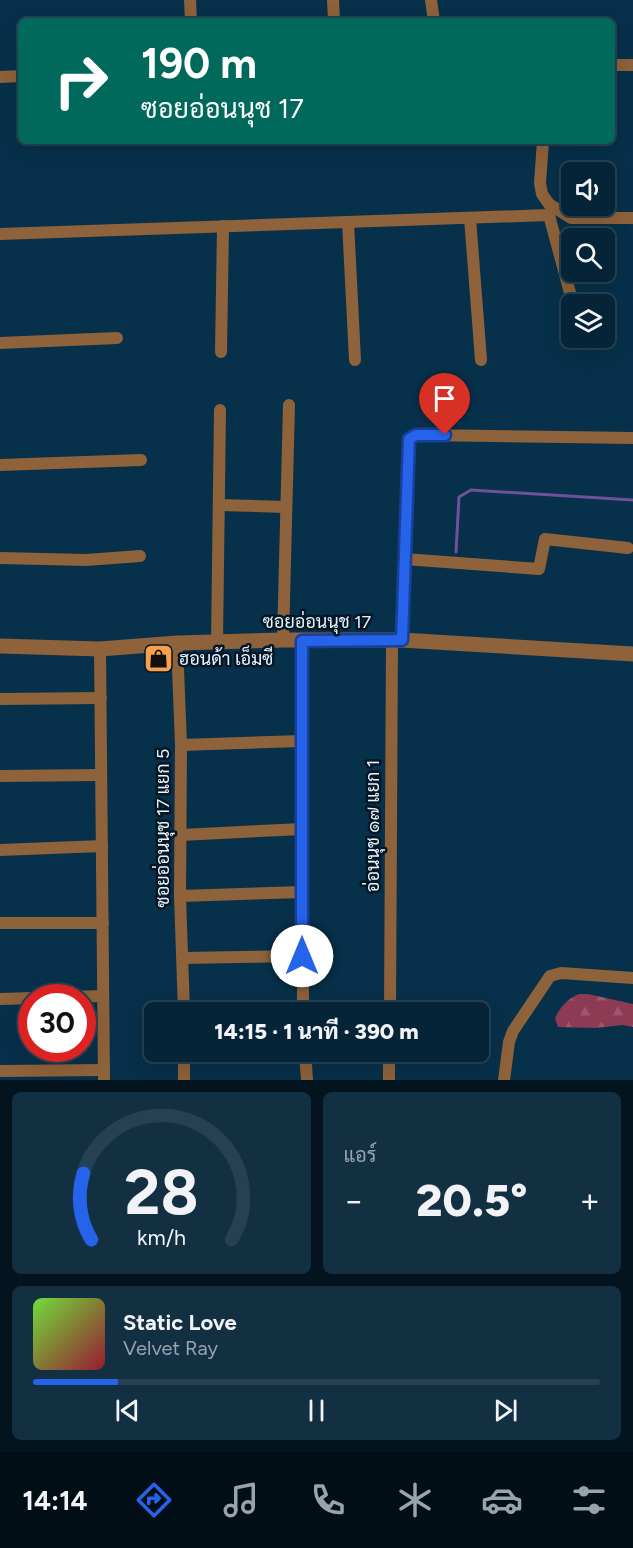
<!DOCTYPE html>
<html lang="th">
<meta charset="utf-8">
<style>
body{margin:0;font-family:Figtree,Sarabun,sans-serif;background:#133043;color:#f1f3f6;height:100vh;display:flex;flex-direction:column;font-size:22px;white-space:nowrap}
*{box-sizing:border-box;margin:0}
p{font-size:20px;color:#97a4ae}
.icon{flex:none;width:33px;height:33px;fill:none;stroke:currentColor;stroke-width:2;stroke-linecap:round;stroke-linejoin:round}
.map{position:relative;height:1080px;overflow:hidden}
.panel{display:flex;flex-direction:column;gap:12px;padding:12px;background:#03141f;flex:1}
.panel>*{flex:none}
.hud{position:absolute;left:18px;top:18px;width:597px;height:126px;border-radius:9px;box-shadow:0 6px 24px #0002,0 0 0 2px #264153;background:#00695c;color:#fff;overflow:hidden}
.buttons{position:absolute;left:561px;top:162px;display:grid;gap:12px}
.buttons a{display:grid;place-items:center;width:54px;height:54px;border-radius:9px;background:#052438;box-shadow:0 6px 24px #0002,0 0 0 2px #264153;font-size:30px}
.speed{position:absolute;left:18px;top:984px;display:flex;gap:12px;font-size:30px;font-weight:700;text-align:center}
.speed>*{display:grid;place-content:center;width:78px;height:78px;border-radius:50%;background:#052438;box-shadow:0 6px 24px #0002,0 0 0 2px #264153;line-height:1}
.speed .limit{border:9px solid #d22;background:#fff;color:#111}
.pin{position:absolute;display:grid;place-items:center;width:51px;height:51px;color:#fff;margin:-62px -26px;border-radius:50% 50% 50% 0;rotate:-45deg;box-shadow:0 0 6px #0007}
.pin .icon{rotate:45deg}
.me{position:absolute;width:66px;margin:-33px;rotate:0deg;stroke-linejoin:round;filter:drop-shadow(0 0 4px #0008)}
.turn{display:flex;align-items:center;gap:21px;height:126px;padding:0 24px;font-size:27px}
.turn .icon{width:78px;height:78px;stroke-width:2.5}
.turn b{display:block;font-size:42px;line-height:51px}
.big{font-size:45px;font-weight:800;line-height:1.1}
.panel .tile{flex:1;display:flex;flex-direction:column;justify-content:center;gap:9px;min-width:0;padding:0 21px;border-radius:9px;background:#133043}
.panel .dial{align-items:center;gap:0}
.dial svg{height:156px;overflow:visible;fill:none;stroke:#264153;stroke-width:7;stroke-linecap:round;text-anchor:middle}
.dial text{fill:#f1f3f6;stroke:none}
.song{display:flex;align-items:center;gap:18px}
.cover{width:72px;height:72px;border-radius:9px;background:linear-gradient(135deg,hsl(100 70% 55%),hsl(350 70% 35%))}
.played{height:6px;border-radius:3px;background:linear-gradient(90deg,#2563eb 15%,#264153 15%)}
.keys{display:flex;justify-content:space-around;direction:ltr}
.heat{display:flex;justify-content:space-between;align-items:center;font-size:33px;direction:ltr}
.panel .tiles{flex:1;display:grid;gap:12px;grid-template-columns:1fr 1fr}
.tile:last-child{grid-column:span 2}
.trip{position:absolute;left:144px;top:1002px;width:345px;height:60px;border-radius:9px;background:#052438;box-shadow:0 6px 24px #0002,0 0 0 2px #264153;font-weight:800;line-height:60px;text-align:center}
.tabs{display:flex;height:96px;justify-content:space-around;align-items:center;background:#020e16;color:#97a4ae}
.tabs .icon{width:42px;height:42px}
.tabs .selected{color:#2563eb}
.tabs b{font-size:27px;color:#f1f3f6}
.map>svg:first-child{display:block}
.forest{fill:url(#forest-firs)}
.lines{fill:none;stroke-linecap:round;stroke-linejoin:round}
.stream{stroke:#705199;stroke-width:3}
.minor{stroke:#8e623a;stroke-width:12}
.tertiary{stroke:#8e623a;stroke-width:15}
.route-casing{stroke:#184099;stroke-width:15}
.route{stroke:#2563eb;stroke-width:10}
.labels{text-anchor:middle;stroke-width:5;stroke-linejoin:round;paint-order:stroke}
.street-label{font-size:18px;fill:#e9f3fc;stroke:#031726}
.poi-label{font-size:18px;fill:#e9f3fc;stroke:#031726;text-anchor:start}
</style>
<div class="map">
<svg width="633" height="1080" viewBox="0 0 633 1080">
<defs>
<pattern id="forest-firs" width="22" height="20" patternUnits="userSpaceOnUse" patternTransform="scale(1.5)"><rect width="22" height="20" fill="#8d3a55"/><path d="M5 1l3.5 6h-7zM16 11l3.5 6h-7z" fill="#9d576e"/></pattern>
</defs>
<rect width="100%" height="100%" fill="#07304a"/>
<path class="forest" d="M579,994h9l45,10v23l-10,-2 -28,3 -37,-1 -3,-9c6,-12 12,-19 24,-24z"/>
<g class="lines">
<polyline class="stream" points="456,552 459,497 471,490 633,500"/>
<g class="minor">
<polyline points="190,0 191,21"/>
<polyline points="333,0 334,21"/>
<polyline points="431,0 434,21"/>
<polyline points="612,65 633,65"/>
<polyline points="0,77 21,76"/>
<polyline points="543,141 540,183 542,194 549,204 571,218 633,218"/>
<polyline points="470,218 481,360"/>
<polyline points="348,222 355,360"/>
<polyline points="0,234 549,215 573,304"/>
<polyline points="0,343 117,338"/>
<polyline points="221,352 223,226"/>
<polyline points="0,465 141,460"/>
<polyline points="219,505 285,507"/>
<polyline points="0,558 86,560 140,556"/>
<polyline points="404,559 539,569 545,539 628,548"/>
<polyline points="283,640 289,405"/>
<polyline points="401,640 408,459 410,438 422,435 633,438"/>
<polyline points="302,641 303,1012"/>
<polyline points="177,643 181,745 180,896 184,1012"/>
<polyline points="217,643 220,410"/>
<polyline points="100,649 104,1080"/>
<polyline points="0,699 101,698"/>
<polyline points="181,745 301,741"/>
<polyline points="0,776 101,775"/>
<polyline points="180,835 302,829"/>
<polyline points="0,850 102,846"/>
<polyline points="180,896 302,892"/>
<polyline points="0,923 103,923"/>
<polyline points="183,958 302,956"/>
<polyline points="37,998 103,996"/>
<polyline points="0,999 32,998"/>
<polyline points="390,1012 392,641"/>
<polyline points="305,1052 307,1080"/>
<polyline points="0,1071 104,1070"/>
<polyline points="184,1080 184,1052"/>
<polyline points="389,1080 389,1052"/>
<polyline points="504,1080 509,1042 513,1031 550,976 561,973 633,978"/>
</g>
<polyline class="tertiary" points="0,646 100,649 177,643 283,640 401,640 633,654"/>
</g>
<g class="lines">
<defs>
<polyline id="route" points="302,956 302,641 402,640 409,439 416,435 445,435"/>
</defs>
<use href="#route" class="route-casing"/>
<use href="#route" class="route"/>
</g>
<defs>
<symbol id="shop-square" viewBox="-11 -11 22 22"><rect x="-9" y="-9" width="18" height="18" rx="4" fill="#f8a04b" stroke="#031726"/><path d="M-5-2.5h2.3a2.7 3.5 0 0 1 5.4 0H5L5.5 6h-11ZM-1.5-2.5h3a1.5 2.3 0 0 0-3 0Z" fill="#111"/></symbol>
</defs>
<g fill-rule="evenodd">
<use href="#shop-square" x="142" y="642" width="33" height="33"/>
</g>
<g class="labels">
<g class="street-label">
<text x="317" y="628">ซอยอ่อนนุช 17</text>
<text transform="translate(373 826) rotate(-90)" y="6">อ่อนนุช ๑๗ แยก 1</text>
<text transform="translate(163 828) rotate(-90)" y="6">ซอยอ่อนนุช 17 แยก 5</text>
</g>
<g class="poi-label">
<text x="179" y="665">ฮอนด้า เอ็มซี</text>
</g>
</g>
</svg>
<div class="buttons">
<a><svg class="icon" aria-label="sound" viewBox="0 0 24 24"><path d="M4 9h4l5-4v14l-5-4H4zM17 9q2 3 0 6"/></svg></a>
<a><svg class="icon" aria-label="search" viewBox="0 0 24 24"><circle cx="10" cy="10" r="6"/><path d="M15 15l6 6"/></svg></a>
<a><svg class="icon" aria-label="layers" viewBox="0 0 24 24"><path d="M12 4l9 5-9 5-9-5zM3 14l9 5 9-5"/></svg></a>
</div>
<div class="speed"><div class="limit">30</div></div>
<div class="pin" style="left:445px;top:435px;background:#d93025"><svg class="icon" aria-label="arrive" viewBox="0 0 24 24"><path d="M6 21V4h12l-3 4 3 4H6"/></svg></div>
<svg class="me" style="left:302px;top:956px" viewBox="-20 -20 40 40"><circle r="19" fill="#fff"/><path d="M0-13L10 11 0 6-10 11z" fill="#2563eb"/></svg>
<div class="trip">14:15 · 1 นาที · 390 m</div>
<div class="hud">
<div class="turn"><svg class="icon" aria-label="right" viewBox="0 0 24 24"><path d="M7 20v-9h11M14 6l5 5-5 5"/></svg><div><b>190 m</b>ซอยอ่อนนุช 17</div></div>
</div>
</div>
<section class="panel">
<div class="tiles">
<div class="tile dial"><svg viewBox="0 0 100 80">
<path d="M14 69A42 42 0 1 1 86 69"/>
<path d="M14 69A42 42 0 0 1 10 35" stroke="#2563eb"/>
<text x="50" y="56" font-size="32" font-weight="700">28</text>
<text x="50" y="72" font-size="11">km/h</text>
</svg></div>
<div class="tile"><p>แอร์</p>
<div class="heat"><a>−</a><b class="big">20.5°</b><a>+</a></div>
</div>
<div class="tile">
<div class="song"><i class="cover"></i><div><b>Static Love</b><p>Velvet Ray</p></div></div>
<div class="played"></div>
<div class="keys"><svg class="icon" aria-label="previous" viewBox="0 0 24 24"><path d="M18 5L8 12l10 7zM5 5v14"/></svg><svg class="icon" aria-label="pause" viewBox="0 0 24 24"><path d="M8 5v14M16 5v14"/></svg><svg class="icon" aria-label="next" viewBox="0 0 24 24"><path d="M6 5l10 7-10 7zM19 5v14"/></svg></div>
</div>
</div>
</section>
<nav class="tabs">
<b>14:14</b>
<svg class="icon selected" aria-label="directions" viewBox="0 0 24 24"><path d="M12 3l9 9-9 9-9-9zM9 14v-3h6M13 9l2 2-2 2"/></svg>
<svg class="icon" aria-label="music" viewBox="0 0 24 24"><path d="M9 18V5l10-2v13"/><circle cx="6" cy="18" r="3"/><circle cx="16" cy="16" r="3"/></svg>
<svg class="icon" aria-label="phone" viewBox="0 0 24 24"><path d="M5 4h4l2 5-3 2q2 4 5 5l2-3 5 2v4C11 20 4 13 5 4z"/></svg>
<svg class="icon" aria-label="climate" viewBox="0 0 24 24"><path d="M12 3v18M4 7l16 10M4 17L20 7"/></svg>
<svg class="icon" aria-label="car" viewBox="0 0 24 24"><path d="M5 17H2v-5l4-1 3-4h7l3 4 3 1v5h-3M9 17h6M6 11h13"/><circle cx="7" cy="17" r="2"/><circle cx="17" cy="17" r="2"/></svg>
<svg class="icon" aria-label="filters" viewBox="0 0 24 24"><path d="M4 7h16M4 17h16"/><circle cx="9" cy="7" r="2"/><circle cx="15" cy="17" r="2"/></svg>
</nav>
